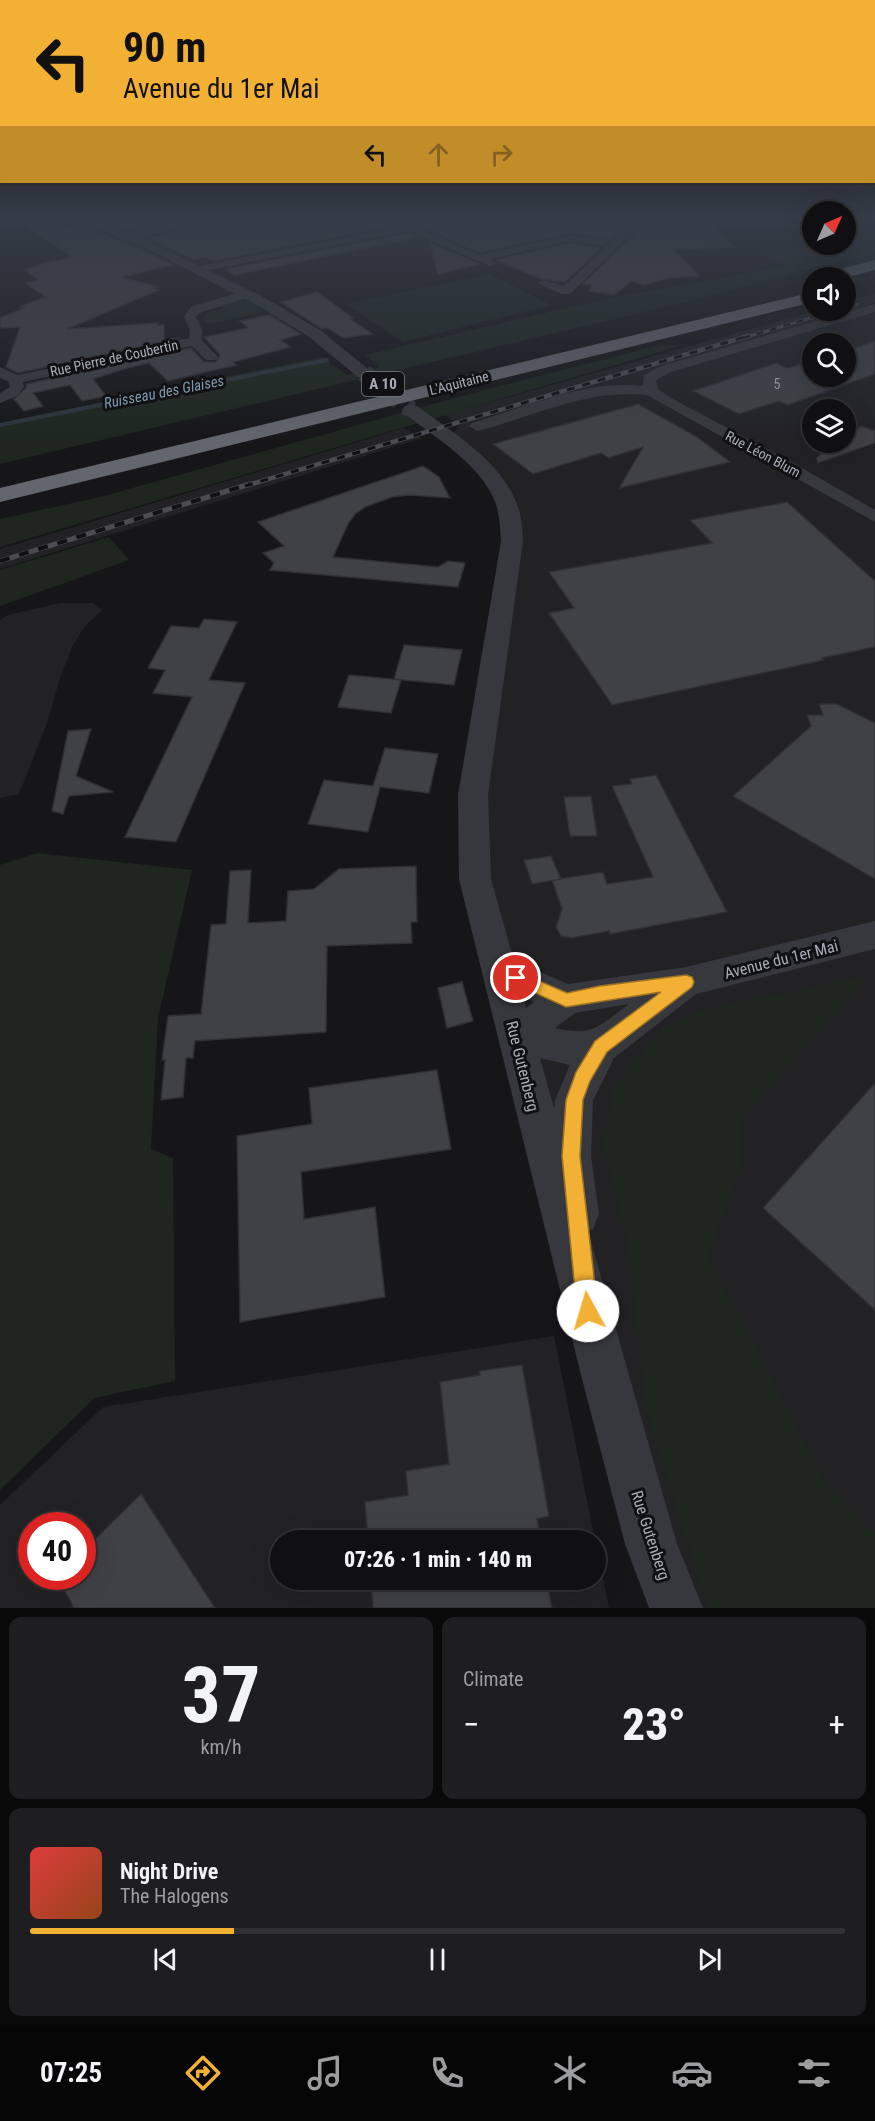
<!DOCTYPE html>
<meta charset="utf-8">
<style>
body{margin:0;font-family:"Roboto Condensed",sans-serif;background:#1e1e20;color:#f1f3f6;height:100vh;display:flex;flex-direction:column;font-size:22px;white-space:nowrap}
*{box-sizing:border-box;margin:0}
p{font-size:20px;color:#9c9d9f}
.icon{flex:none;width:33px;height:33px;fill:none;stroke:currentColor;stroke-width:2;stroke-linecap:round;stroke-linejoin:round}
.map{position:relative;height:1608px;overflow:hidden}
.details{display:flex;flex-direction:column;gap:9px;padding:9px;background:#09090a;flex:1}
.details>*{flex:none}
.guide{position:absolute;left:0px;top:0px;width:876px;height:183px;box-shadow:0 6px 24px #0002,0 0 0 2px #303032;background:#f2b134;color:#111;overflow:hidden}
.needle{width:39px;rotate:45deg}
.tools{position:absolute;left:802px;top:201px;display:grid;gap:12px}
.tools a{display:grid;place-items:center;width:54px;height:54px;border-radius:50%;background:#101012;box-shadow:0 6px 24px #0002,0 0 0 2px #303032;font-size:30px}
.speed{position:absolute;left:18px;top:1512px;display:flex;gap:12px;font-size:30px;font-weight:700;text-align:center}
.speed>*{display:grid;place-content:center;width:78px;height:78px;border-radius:50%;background:#101012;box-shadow:0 6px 24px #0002,0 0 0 2px #303032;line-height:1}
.speed .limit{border:9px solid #d22;background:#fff;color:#111}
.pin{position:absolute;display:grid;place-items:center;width:51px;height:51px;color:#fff;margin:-26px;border:3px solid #fff;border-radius:50%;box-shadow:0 2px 6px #0007}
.me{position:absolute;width:66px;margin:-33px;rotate:354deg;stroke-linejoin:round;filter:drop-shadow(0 0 4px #0008)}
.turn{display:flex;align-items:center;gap:21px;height:126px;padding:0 24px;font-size:27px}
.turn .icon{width:78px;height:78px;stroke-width:2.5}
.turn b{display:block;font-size:42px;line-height:51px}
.lanes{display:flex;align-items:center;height:57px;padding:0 24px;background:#0003;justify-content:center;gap:30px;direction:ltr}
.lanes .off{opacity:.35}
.big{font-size:45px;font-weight:800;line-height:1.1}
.details .tile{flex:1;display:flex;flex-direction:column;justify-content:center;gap:9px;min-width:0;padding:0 21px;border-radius:12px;background:#1e1e20}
.details .dial{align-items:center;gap:0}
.dial b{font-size:78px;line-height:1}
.song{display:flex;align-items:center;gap:18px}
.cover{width:72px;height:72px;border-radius:9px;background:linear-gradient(135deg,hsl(0 70% 55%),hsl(20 70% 35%))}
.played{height:6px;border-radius:3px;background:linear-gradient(90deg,#f2b134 25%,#303032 25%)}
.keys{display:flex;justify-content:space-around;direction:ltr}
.heat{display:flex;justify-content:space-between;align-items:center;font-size:33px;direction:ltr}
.details .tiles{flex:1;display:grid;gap:9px;grid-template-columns:1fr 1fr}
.tile:last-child{grid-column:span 2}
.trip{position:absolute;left:270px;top:1530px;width:336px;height:60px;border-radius:30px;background:#101012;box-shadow:0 6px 24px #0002,0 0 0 2px #303032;font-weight:800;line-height:60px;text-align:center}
.tab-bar{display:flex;height:96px;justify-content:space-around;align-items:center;background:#060607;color:#9c9d9f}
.tab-bar .icon{width:42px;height:42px}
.tab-bar .current{color:#f2b134}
.tab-bar b{font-size:27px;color:#f1f3f6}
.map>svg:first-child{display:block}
.built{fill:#222225;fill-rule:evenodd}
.green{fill:#1e261f}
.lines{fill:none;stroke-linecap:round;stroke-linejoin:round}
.stream{stroke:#2c353c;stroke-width:4}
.building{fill:#404145;stroke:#303034;stroke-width:1.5}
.tertiary-tunnel{stroke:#333438;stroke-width:18;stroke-dasharray:18 9;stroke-linecap:butt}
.minor{fill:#37383d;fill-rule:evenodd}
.tertiary{fill:#37383d;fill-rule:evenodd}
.motorway{fill:#63666e;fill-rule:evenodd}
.rail-far2-casing{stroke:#4a4c52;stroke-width:3}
.rail-far1-casing{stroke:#4a4c52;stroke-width:4.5}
.rail-casing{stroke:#4a4c52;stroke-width:5}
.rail-far2{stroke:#111113;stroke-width:2;stroke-dasharray:7;stroke-linecap:butt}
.rail-far1{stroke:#111113;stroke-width:3;stroke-dasharray:8;stroke-linecap:butt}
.rail{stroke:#111113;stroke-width:4;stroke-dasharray:10;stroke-linecap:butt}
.route{fill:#f2b134;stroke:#9d7322;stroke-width:1.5}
.labels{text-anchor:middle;stroke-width:6;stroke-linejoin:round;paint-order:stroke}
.far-street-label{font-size:14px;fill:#a8adb8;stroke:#111113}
.number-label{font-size:14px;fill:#8e929b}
.shield{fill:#111113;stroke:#7b7e86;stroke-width:1.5}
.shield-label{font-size:15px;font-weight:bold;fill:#a8adb8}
.far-water-label{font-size:15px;font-style:italic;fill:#7f9bb3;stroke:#111113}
.street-label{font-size:16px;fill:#a8adb8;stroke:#111113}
</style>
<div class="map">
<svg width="875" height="1608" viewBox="0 0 875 1608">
<rect width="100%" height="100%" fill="#161618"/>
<g class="built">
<path d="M875,293v10l-24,8 24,-7v1304h-199l-201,-729 37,-338 -7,-42 -57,-61 11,-12 -14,-11 370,-104 31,-1v-8zM813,344h33v32h-33zM813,410h33v32h-33z"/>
<polygon points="404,428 422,438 0,569 0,549"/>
<polygon points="60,603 93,603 102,610 85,626 73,645 60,678 47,723 19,794 0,798 0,620 8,615"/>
<path d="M554,1336l41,204h-315v40h316v-39l13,67h-609v-103l103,-98zM32,1526h50v50h-50z"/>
</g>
<g class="green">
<polygon points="846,220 875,220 875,254 813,268 695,300 0,464 0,423 322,357 347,375 380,367 365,355 615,297 788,266 759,253 813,244 846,244"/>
<polygon points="490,274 551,305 403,342 346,304"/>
<polygon points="242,298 266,311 208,324 203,318 207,313 223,308 220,305"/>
<polygon points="680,345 676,347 0,547 0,519 100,497 469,394 656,346"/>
<polygon points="109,537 129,560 0,606 0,570"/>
<polygon points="37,853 192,870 158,1018 151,1149 173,1158 175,1381 94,1398 0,1490 0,865"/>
<polygon points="869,975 742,1118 739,1173 708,1257 826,1483 875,1534 875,1608 708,1608 646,1410 628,1246 603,1145 613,1089 662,1029 697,1011"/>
</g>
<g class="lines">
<polyline class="stream" points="0,425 327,360"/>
</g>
<g class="building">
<polygon points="103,220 169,220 127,230 101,221"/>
<polygon points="206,220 258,220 270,227 314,220 422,220 214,261 205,257 193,260 148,238 202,225"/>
<polygon points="459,220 611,220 626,225 609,241 603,238 570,233 480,253 428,230"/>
<polygon points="710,222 735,247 674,249 699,276 669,278 644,285 631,281 614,295 589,291 592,285 583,284 644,224"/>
<polygon points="21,223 58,224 64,228 79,225 142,249 173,265 121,277 159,287 154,288 159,290 67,329 158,323 157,325 164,325 164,340 180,338 18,373 6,367 20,327 0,328 0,318 24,308 19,307 45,297 26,283 39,280 25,270 41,264 73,257"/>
<polygon points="409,233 418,237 235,275 226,269"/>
<polygon points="430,243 480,264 438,274"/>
<polygon points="570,243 601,248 565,282 541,279 496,260"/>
<polygon points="317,292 353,318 350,319 373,334 343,338 328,328 322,329 281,302"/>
<polygon points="269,315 301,334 280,340 291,347 233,362 236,365 168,381 149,363 127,368 93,379 106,396 82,401 70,385 33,393 43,406 24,411 14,399 26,388 26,384 191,348 204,362 216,362 220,355 204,337 248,328 240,321"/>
<polygon points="875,341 875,374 788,405 779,401 739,414 693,391 776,363 787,368 813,361 813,376 846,376 846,351"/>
<polygon points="638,404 697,437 730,462 619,488 643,447 609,458 601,453 533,474 493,444"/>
<polygon points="861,426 875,431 875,443 818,463 816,458 838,442 846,442 846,436"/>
<polygon points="423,466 439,477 450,498 408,495 392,497 365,507 355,514 348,524 333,557 438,567 448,561 465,563 458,587 270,570 274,563 263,553 284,546 258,522"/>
<polygon points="787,502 875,581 875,647 822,658 824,660 612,705 549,613 574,608 549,572 712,543 690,520"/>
<polygon points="204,619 237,622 209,680 245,683 176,842 125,837 192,697 153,693 165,670 148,668 171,626 199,628"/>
<polygon points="404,645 462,650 454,685 394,679"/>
<polygon points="349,675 401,680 391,713 338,707"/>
<polygon points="819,704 837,704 875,723 875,879 733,796 811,726 807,715 823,715"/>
<polygon points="91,729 76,776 113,792 69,796 63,814 52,811 68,731"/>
<polygon points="385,748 438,754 429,793 380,787 368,832 308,824 324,780 373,786"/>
<polygon points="656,775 727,912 610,934 609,931 572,938 561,936 556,927 562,909 552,880 603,872 607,884 653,877 612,786 632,784 630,779"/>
<polygon points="591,796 597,836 570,836 564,797"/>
<polygon points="551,856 561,879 532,884 524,860"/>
<polygon points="416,866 417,922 411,922 412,943 327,946 326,1032 195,1041 193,1058 186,1058 183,1097 161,1100 165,1060 162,1060 168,1016 201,1014 211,925 226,924 230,871 251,870 248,923 286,921 288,891 314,889 339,869"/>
<polygon points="462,982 473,1021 447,1028 438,988"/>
<polygon points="437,1070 451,1149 301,1172 304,1219 375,1207 385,1297 240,1322 237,1136 312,1124 309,1088"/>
<polygon points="875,1083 875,1310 763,1208"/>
<polygon points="522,1365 549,1516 537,1519 541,1540 368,1540 365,1502 408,1495 406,1471 449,1464 440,1382 480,1375 479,1371"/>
<polygon points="141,1494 215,1608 74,1608 57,1576 82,1576 82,1552"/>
<polygon points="371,1580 547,1580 552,1608 373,1608"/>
</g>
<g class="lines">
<polyline class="tertiary-tunnel" points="364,373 411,410"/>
<g class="minor">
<polygon points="435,220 457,220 421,229 480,255 570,235 603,240 608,243 603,246 570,241 490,259 496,263 490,266 409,231 199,272 193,269 199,266"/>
<polygon points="634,220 645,220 570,294 562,294 537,283 543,280 564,286"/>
<polygon points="246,290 250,291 250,297 199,313 196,317 202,330 202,340 218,357 216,360 206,360 192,346 23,382 24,387 17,396 0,403 0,393 10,387 8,381 0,378 0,367 18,375 189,338 190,330 184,317 191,307"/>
<path d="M875,304v8l-204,60 -15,8 2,9 13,9 124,66 80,46v12l-228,-127c-59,-7 -114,22 -170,36l-8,-5 3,-3c54,-16 114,-44 171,-37l1,-11 17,-9z"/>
</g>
<g class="tertiary">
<polygon points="0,220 7,220 1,224"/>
<polygon points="73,220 92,220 127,232 180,220 204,220 202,223 141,237 267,299 320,330 373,373 370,377 358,377 308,336 257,305 143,247"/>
<path d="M411,405l6,1c36,27 83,54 100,98 5,12 5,25 6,37l-35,254 3,84 23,82 54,23 118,-17 189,-46v28l-179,45 -82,64 -21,42 -2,56 8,58 -6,15 -5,2 89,313 26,64h-54l-24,-64 -45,-173 -121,-492 -1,-84 43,-254c-1,-12 -1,-25 -5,-37 -14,-39 -60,-66 -91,-90l-3,-4 3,-4zM524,997l10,5 -8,6zM629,1004c-30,22 -36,33 -74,24l20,-15zM540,1058l30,7 -15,35 -1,8z"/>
</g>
<g class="motorway">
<polygon points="875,260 875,270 844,278 815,278 817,275"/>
<polygon points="813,292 813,302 0,502 0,488"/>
</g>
<defs>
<g id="rail-far2">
<polyline points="846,308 858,304"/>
<polyline points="743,338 837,310"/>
</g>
<polyline id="rail-far1" points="245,486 748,336"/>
<polyline id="rail" points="0,561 250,484"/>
</defs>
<use href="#rail-far2" class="rail-far2-casing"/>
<use href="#rail-far1" class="rail-far1-casing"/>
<use href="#rail" class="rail-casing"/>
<use href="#rail-far2" class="rail-far2"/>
<use href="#rail-far1" class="rail-far1"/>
<use href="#rail" class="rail"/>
</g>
<linearGradient id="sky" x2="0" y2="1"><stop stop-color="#0c0c0d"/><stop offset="0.49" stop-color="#363c48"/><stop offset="1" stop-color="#363c48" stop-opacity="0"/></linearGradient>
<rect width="875" height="445" fill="url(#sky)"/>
<polygon class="route" points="516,971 567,993 600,986 686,975 692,977 694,982 692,987 607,1052 590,1081 583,1100 580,1156 598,1311 595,1318 588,1321 580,1318 577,1311 562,1156 566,1100 576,1072 595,1041 661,992 566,1007 511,982 508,978 511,973"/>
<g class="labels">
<g class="far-street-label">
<text transform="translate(114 358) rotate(-12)" y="5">Rue Pierre de Coubertin</text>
<text transform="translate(459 383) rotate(-14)" y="5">L'Aquitaine</text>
<text transform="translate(763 454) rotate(28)" y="5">Rue Léon Blum</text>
</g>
<g class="number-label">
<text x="777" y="389">5</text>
</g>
<rect class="shield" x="362" y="372" width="42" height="24" rx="4.5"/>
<g class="shield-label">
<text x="383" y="389">A 10</text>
</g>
<g class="far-water-label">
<text transform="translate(164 392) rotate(-11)" y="5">Ruisseau des Glaises</text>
</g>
<g class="street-label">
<text transform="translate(781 959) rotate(-14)" y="6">Avenue du 1er Mai</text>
<text transform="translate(523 1066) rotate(76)" y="6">Rue Gutenberg</text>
<text transform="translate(651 1535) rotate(72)" y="6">Rue Gutenberg</text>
</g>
</g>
</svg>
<div class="tools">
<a><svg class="needle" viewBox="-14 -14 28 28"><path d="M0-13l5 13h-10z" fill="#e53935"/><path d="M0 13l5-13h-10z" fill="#9c9d9f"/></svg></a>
<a><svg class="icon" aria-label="sound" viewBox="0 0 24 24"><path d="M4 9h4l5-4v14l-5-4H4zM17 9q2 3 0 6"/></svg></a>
<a><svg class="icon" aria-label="search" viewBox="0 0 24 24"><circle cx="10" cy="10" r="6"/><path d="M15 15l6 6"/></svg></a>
<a><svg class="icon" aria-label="layers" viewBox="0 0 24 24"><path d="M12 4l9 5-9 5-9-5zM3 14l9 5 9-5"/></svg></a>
</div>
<div class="speed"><div class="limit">40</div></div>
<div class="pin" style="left:516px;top:978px;background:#d93025"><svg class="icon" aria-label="arrive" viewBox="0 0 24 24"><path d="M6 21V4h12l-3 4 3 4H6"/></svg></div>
<svg class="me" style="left:588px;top:1311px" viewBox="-20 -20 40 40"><circle r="19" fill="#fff"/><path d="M0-13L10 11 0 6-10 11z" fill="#f2b134"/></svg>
<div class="trip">07:26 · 1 min · 140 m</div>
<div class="guide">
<div class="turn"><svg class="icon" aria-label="left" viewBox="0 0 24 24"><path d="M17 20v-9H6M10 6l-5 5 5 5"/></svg><div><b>90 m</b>Avenue du 1er Mai</div></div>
<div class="lanes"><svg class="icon" aria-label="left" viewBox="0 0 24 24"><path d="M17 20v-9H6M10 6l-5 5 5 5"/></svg><svg class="icon off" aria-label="ahead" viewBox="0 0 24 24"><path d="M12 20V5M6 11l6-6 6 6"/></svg><svg class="icon off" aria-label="right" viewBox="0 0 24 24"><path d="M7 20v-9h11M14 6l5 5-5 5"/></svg></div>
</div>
</div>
<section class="details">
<div class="tiles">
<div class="tile dial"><b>37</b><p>km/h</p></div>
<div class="tile"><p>Climate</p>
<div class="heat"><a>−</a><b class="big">23°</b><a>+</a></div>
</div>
<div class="tile">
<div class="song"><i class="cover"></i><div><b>Night Drive</b><p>The Halogens</p></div></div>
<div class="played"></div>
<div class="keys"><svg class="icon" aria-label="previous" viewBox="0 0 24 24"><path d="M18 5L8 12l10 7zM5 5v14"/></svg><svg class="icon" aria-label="pause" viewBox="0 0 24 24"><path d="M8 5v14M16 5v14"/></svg><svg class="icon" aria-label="next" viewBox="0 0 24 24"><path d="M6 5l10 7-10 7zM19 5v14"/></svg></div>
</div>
</div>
</section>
<nav class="tab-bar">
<b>07:25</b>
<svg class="icon current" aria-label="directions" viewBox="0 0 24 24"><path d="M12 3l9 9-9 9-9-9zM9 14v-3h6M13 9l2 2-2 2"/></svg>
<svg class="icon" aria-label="music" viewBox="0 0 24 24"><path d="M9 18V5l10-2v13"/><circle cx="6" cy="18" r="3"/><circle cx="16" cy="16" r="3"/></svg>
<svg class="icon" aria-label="phone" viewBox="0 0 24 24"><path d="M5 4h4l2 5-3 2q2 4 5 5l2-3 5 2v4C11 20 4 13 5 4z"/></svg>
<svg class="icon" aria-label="climate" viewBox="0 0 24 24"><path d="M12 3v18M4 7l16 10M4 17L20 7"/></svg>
<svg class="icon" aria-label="car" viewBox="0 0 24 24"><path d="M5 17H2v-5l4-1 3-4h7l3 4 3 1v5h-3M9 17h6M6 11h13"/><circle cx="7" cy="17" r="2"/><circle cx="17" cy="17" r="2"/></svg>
<svg class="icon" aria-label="filters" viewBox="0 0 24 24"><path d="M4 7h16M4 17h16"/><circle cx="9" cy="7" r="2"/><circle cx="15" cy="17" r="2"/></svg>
</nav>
